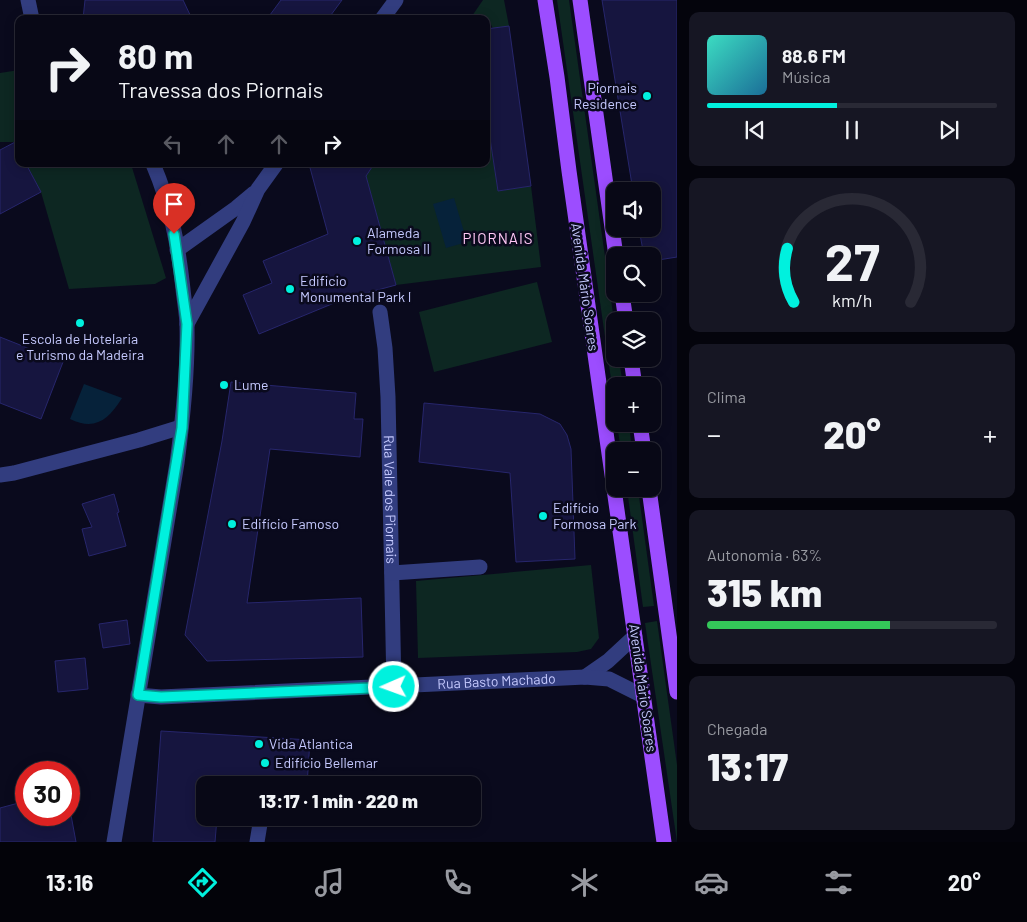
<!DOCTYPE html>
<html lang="pt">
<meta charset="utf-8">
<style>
body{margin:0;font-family:Barlow,sans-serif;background:#161623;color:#f1f3f6;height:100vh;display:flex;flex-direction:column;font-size:19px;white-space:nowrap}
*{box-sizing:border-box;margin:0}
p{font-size:16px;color:#989aa1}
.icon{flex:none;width:28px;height:28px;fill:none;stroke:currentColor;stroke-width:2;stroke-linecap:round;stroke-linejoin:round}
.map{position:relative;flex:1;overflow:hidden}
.drawer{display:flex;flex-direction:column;gap:12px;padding:12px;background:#04040c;width:350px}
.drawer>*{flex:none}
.hud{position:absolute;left:15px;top:15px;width:475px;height:152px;border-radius:10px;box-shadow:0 2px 12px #0003,0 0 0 1px #292935;background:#080816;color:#f1f3f6;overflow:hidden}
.tools{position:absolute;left:606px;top:182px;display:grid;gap:10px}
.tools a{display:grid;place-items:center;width:55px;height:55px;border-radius:10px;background:#080816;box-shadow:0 2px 12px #0003,0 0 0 1px #292935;font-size:25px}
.speed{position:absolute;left:15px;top:761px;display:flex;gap:10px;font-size:25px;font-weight:700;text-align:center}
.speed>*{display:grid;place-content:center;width:65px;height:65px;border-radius:50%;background:#080816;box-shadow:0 2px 12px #0003,0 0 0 1px #292935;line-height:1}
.speed .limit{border:8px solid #d22;background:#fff;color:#111}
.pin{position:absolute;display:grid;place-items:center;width:42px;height:42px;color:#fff;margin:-51px -21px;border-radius:50% 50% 50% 0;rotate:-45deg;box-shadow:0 0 5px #0007}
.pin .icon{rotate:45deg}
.me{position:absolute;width:55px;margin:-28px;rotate:268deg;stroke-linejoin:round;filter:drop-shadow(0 0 4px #0008)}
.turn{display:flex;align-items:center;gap:18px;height:105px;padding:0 20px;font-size:22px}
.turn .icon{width:65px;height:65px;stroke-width:2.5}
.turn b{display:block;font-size:35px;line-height:42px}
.lanes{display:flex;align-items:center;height:48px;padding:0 20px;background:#0003;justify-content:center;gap:25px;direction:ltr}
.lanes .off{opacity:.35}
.big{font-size:38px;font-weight:800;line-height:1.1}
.drawer .card{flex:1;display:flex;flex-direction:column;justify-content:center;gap:8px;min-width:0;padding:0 18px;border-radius:10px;background:#161623}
.drawer .dial{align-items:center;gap:0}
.dial svg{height:130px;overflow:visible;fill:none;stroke:#292935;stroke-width:7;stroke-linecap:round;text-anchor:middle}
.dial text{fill:#f1f3f6;stroke:none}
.song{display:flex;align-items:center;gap:15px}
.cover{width:60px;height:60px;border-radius:8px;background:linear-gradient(135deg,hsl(170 70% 55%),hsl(200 70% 35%))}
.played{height:5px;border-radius:2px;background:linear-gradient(90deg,#00f1de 45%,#292935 45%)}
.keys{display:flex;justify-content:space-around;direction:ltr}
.heat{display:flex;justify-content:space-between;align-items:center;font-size:28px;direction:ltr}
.charge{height:8px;border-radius:4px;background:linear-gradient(90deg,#34c759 63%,#292935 0)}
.trip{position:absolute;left:196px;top:776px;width:285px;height:50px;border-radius:10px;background:#080816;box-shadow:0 2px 12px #0003,0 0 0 1px #292935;font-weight:800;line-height:50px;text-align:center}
.tabs{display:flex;height:80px;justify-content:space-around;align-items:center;background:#030309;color:#989aa1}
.tabs .icon{width:35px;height:35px}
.tabs .active{color:#00f1de}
.tabs b{font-size:22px;color:#f1f3f6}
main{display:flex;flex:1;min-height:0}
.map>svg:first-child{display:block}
.green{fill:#0d2722}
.water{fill:#06223a}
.building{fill:#16153f;stroke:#27266c}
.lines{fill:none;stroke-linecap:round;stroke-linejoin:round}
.minor{stroke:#323d7f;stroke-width:15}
.major{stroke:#9c4dff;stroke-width:15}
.route-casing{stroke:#009d90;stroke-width:12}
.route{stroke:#00f1de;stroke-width:9}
.poi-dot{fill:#00f1de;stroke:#0a0a1d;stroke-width:2}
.labels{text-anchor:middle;stroke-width:5;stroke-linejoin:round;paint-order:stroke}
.poi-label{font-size:14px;fill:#c6caff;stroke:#0a0a1d;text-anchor:start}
.street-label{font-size:14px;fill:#c6caff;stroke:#0a0a1d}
.neighbourhood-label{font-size:15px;letter-spacing:1px;fill:#ffc8f5;stroke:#0a0a1d}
</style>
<main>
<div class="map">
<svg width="677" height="842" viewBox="0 0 677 842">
<rect width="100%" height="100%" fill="#0a0a1d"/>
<g class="green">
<polygon points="483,0 504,0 509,26 493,29 490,22 486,22 486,19 470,19"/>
<polygon points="557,0 569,0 615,328 615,359 619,359 623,386 615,386 615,407"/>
<polygon points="19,70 19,150 15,142 0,142 0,73"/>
<polygon points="486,112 498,191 531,186 541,267 396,285 366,176 374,164 486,164"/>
<polygon points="26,164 131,164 166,278 155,284 69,289 41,192"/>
<polygon points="537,282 552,342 434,372 419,312"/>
<polygon points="617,424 629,424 632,451 621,451"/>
<polygon points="627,489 638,489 654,606 643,607"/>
<polygon points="591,565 599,638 591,649 577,652 418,658 416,581"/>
<polygon points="657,621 677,765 677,842 645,623"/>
</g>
<g class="water">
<polygon points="454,198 467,242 446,248 433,204"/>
<path d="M84,384l38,14c-14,22 -27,33 -52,21z"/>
</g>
<g class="building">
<polygon points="85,0 183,0 192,19 83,19"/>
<polygon points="281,0 342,0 328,19 267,19"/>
<polygon points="602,0 677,0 677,257 652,261 652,256 644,256 639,229 652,229 652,191 633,191"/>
<polygon points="509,26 531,186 498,191 486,112 486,29"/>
<polygon points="19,140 19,164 26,164 41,192 0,214 0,150"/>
<polygon points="309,164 374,164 366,176 396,285 344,299 259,334 243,295 272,283 263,261 328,234"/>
<polygon points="0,337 63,362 41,419 0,403"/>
<polygon points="231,382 356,393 354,419 363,419 360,457 270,449 247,603 361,598 363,657 207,661 185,635 222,441"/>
<polygon points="424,403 540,414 560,424 567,435 571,449 575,559 516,562 510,473 419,462"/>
<polygon points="114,494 119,512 117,513 126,546 89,556 82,529 92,527 82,504"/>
<polygon points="127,620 130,644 103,648 99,624"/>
<polygon points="85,658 88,689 58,692 55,661"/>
<polygon points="161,731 310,740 307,785 205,785 205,818 217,818 215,842 153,842"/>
<polygon points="26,801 26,815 71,815 76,842 0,842 0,808"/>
</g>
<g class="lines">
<g class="minor">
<polyline points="28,0 32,19"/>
<polyline points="382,19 396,0"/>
<polyline points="177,250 236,208 254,193"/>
<path id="s1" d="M380,312l5,36 3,49 6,290"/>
<polyline points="187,324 243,222 258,189 276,164"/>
<polyline points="0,475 14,473 139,440 181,427"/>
<polyline points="392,573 480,567"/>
<polyline points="585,677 608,661 635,636"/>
<path id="s2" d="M138,695l23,2 424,-20 24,2 34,17"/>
<polyline points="257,818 260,824 257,842"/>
<path d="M114,842l63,-379c6,-45 11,-91 10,-136 0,-13 -3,-26 -4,-38 -5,-45 -12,-83 -30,-125"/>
</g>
<g class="major">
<polyline points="545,0 557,77 569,171 664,842"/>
<polyline points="580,0 616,256"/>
<polyline points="622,294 626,321"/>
<polyline points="631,359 635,386"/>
<polyline points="640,424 644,451"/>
<polyline points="649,489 677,692"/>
</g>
</g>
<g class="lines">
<defs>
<polyline id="route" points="174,234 187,324 182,428 138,695 161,697 394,687"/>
</defs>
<use href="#route" class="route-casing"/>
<use href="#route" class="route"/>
</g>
<g class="poi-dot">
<circle cx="647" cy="96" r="5"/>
<circle cx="357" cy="241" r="5"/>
<circle cx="290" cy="289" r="5"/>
<circle cx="80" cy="323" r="5"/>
<circle cx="224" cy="385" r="5"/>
<circle cx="543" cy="516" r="5"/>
<circle cx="232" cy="524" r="5"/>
<circle cx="259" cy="744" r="5"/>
<circle cx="265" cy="763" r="5"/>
</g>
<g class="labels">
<g class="poi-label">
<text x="637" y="93" text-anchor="end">Piornais<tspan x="637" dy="16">Residence</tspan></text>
<text x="367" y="238">Alameda<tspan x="367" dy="16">Formosa II</tspan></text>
<text x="300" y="286">Edificio<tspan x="300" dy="16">Monumental Park I</tspan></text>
<text x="80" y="344" text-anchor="middle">Escola de Hotelaria<tspan x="80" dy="16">e Turismo da Madeira</tspan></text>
<text x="234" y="390">Lume</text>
<text x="553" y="513">Edifício<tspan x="553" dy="16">Formosa Park</tspan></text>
<text x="242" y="529">Edifício Famoso</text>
<text x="269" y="749">Vida Atlantica</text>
<text x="275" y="768">Edifício Bellemar</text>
</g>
<g class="street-label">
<text transform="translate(585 287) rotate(82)" y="5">Avenida Mário Soares</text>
<text dy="5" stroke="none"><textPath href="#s1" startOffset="188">Rua Vale dos Piornais</textPath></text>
<text dy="5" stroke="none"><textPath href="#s2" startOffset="359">Rua Basto Machado</textPath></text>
<text transform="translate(643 688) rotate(82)" y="5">Avenida Mário Soares</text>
</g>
<g class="neighbourhood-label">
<text x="498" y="244">PIORNAIS</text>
</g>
</g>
</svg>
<div class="tools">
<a><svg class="icon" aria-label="sound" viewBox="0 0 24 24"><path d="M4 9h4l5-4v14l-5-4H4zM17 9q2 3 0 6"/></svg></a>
<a><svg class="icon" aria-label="search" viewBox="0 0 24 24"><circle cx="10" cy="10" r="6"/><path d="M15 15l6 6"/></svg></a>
<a><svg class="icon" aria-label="layers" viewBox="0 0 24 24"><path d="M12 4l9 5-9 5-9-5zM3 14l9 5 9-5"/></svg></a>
<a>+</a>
<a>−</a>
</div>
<div class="speed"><div class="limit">30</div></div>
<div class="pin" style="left:174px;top:234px;background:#d93025"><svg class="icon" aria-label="arrive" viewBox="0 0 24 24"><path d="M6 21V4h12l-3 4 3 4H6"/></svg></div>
<svg class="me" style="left:394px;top:687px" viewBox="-20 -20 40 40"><circle r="17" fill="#00f1de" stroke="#fff" stroke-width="3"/><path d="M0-11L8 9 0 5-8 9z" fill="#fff"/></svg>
<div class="trip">13:17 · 1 min · 220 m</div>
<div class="hud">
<div class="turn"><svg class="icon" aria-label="right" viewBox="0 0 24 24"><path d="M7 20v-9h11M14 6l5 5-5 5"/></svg><div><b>80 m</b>Travessa dos Piornais</div></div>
<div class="lanes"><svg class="icon off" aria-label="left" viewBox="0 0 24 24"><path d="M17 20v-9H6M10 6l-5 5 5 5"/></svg><svg class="icon off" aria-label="ahead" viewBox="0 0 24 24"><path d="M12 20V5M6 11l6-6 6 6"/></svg><svg class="icon off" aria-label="ahead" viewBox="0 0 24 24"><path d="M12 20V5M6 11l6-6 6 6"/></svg><svg class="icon" aria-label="right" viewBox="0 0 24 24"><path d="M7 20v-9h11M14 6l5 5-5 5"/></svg></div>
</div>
</div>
<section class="drawer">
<div class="card">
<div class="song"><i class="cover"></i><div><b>88.6 FM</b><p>Música</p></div></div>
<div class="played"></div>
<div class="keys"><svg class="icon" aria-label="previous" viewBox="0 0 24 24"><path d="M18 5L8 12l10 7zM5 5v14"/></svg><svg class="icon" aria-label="pause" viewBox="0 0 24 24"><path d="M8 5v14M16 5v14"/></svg><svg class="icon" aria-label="next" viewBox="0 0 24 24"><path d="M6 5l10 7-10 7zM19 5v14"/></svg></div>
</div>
<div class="card dial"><svg viewBox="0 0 100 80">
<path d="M14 69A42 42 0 1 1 86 69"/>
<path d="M14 69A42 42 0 0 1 10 36" stroke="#00f1de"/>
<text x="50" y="56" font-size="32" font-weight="700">27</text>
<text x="50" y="72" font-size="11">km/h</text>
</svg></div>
<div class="card"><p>Clima</p>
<div class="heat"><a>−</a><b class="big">20°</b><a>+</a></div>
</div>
<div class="card"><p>Autonomia · 63%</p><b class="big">315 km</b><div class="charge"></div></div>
<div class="card"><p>Chegada</p><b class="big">13:17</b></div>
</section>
</main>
<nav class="tabs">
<b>13:16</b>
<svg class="icon active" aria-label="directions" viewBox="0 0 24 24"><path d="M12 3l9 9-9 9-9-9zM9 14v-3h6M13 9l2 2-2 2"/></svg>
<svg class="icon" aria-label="music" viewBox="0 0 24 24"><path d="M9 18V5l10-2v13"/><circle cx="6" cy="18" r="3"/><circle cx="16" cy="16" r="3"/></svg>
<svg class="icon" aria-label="phone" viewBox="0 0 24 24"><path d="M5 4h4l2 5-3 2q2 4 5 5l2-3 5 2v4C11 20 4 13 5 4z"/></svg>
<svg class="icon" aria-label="climate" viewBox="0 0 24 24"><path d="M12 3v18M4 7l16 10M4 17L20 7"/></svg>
<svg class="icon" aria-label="car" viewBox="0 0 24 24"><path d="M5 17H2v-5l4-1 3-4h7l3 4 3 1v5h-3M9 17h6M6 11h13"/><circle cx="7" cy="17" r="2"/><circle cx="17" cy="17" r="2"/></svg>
<svg class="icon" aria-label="filters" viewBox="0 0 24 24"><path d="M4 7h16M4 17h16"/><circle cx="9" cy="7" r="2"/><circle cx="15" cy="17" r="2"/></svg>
<b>20°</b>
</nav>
